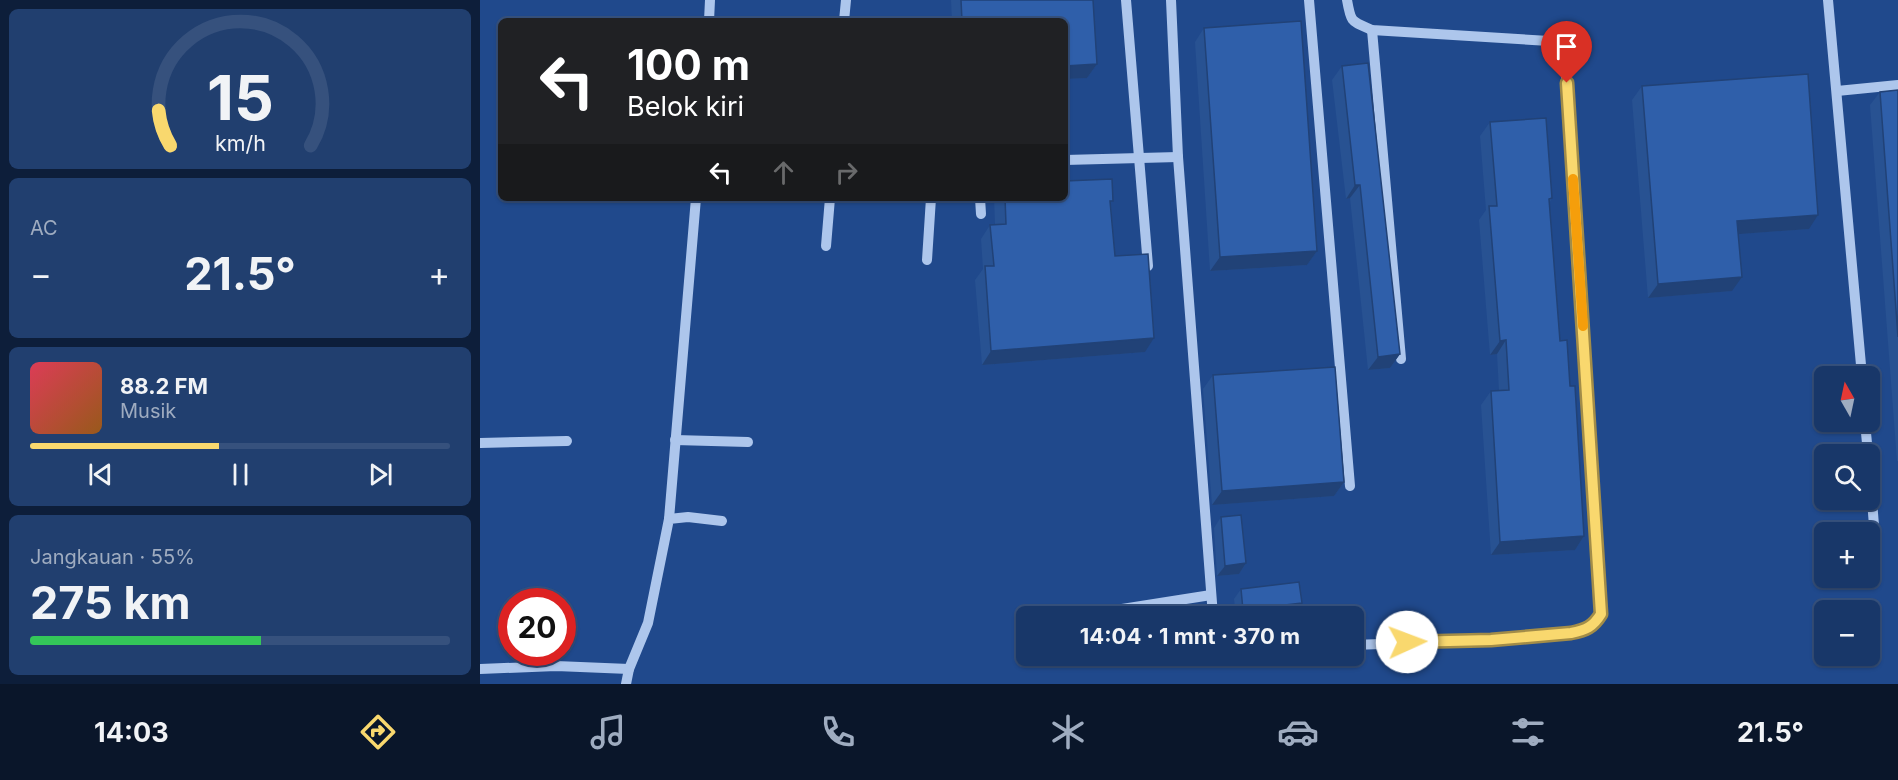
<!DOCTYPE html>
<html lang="id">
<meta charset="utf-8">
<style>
body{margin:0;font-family:Inter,sans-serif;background:#213f6f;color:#f1f3f6;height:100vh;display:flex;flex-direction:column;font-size:22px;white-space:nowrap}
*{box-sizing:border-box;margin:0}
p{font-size:20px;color:#9facc0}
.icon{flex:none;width:33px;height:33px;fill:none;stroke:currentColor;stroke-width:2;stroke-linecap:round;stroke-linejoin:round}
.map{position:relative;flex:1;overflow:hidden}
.drawer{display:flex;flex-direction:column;gap:9px;padding:9px;background:#0d1e3a;width:480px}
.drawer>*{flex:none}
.top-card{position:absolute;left:18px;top:18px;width:570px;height:183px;border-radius:9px;box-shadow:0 2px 4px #0004,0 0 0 2px #36517d;background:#202124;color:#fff;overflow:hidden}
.needle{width:39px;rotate:351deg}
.buttons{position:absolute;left:1334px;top:366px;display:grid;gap:12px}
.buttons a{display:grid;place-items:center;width:66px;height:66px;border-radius:9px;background:#183769;box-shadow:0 2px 4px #0004,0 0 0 2px #36517d;font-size:30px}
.speed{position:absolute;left:18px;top:588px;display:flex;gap:12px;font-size:30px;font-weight:700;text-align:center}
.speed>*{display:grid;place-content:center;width:78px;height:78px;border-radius:50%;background:#183769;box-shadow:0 2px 4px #0004,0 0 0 2px #36517d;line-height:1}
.speed .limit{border:9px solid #d22;background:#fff;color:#111}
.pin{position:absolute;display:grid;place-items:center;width:51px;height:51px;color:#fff;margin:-62px -26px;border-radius:50% 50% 50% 0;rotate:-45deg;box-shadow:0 0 6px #0007}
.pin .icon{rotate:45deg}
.me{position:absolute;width:66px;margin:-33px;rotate:88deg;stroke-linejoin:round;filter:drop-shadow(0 0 4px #0008)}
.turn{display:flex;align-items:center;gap:21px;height:126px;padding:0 30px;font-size:27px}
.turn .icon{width:78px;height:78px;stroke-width:2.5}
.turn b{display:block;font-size:42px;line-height:51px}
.lanes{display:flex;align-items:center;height:57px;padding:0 30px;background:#0003;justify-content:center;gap:30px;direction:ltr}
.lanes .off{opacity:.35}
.big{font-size:45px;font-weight:700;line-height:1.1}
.drawer .card{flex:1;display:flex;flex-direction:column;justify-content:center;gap:9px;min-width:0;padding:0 21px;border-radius:9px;background:#213f6f}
.drawer .dial{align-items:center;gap:0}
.dial svg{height:156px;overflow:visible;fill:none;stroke:#36517d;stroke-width:7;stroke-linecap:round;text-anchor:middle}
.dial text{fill:#f1f3f6;stroke:none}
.song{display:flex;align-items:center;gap:18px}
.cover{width:72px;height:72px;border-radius:9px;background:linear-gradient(135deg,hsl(350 70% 55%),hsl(30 70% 35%))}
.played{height:6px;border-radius:3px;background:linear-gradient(90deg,#f9d86e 45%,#36517d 45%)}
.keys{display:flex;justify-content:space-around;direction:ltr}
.heat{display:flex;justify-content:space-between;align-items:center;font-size:33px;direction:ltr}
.charge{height:9px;border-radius:4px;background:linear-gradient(90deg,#34c759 55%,#36517d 0)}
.trip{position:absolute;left:536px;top:606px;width:348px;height:60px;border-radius:9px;background:#183769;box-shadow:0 2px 4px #0004,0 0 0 2px #36517d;font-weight:700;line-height:60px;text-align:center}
.dock{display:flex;height:96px;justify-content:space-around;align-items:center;background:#0a162a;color:#9facc0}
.dock .icon{width:42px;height:42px}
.dock .selected{color:#f9d86e}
.dock b{font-size:27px;color:#f1f3f6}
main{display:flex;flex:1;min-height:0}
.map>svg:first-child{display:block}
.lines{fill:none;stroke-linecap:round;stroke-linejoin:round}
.minor{stroke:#adc6ec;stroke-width:10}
.wall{fill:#285292}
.shaded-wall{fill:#214277}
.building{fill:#2f5faa;stroke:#214277;stroke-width:1.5}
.route-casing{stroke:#a28c48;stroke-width:15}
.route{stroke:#f9d86e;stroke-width:10}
.slow{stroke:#f59e0b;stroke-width:10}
</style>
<main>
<section class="drawer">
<div class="card dial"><svg viewBox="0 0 100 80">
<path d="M14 69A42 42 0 1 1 86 69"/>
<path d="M14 69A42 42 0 0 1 8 51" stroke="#f9d86e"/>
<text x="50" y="56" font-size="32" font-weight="700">15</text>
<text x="50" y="72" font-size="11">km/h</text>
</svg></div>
<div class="card"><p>AC</p>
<div class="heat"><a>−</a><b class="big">21.5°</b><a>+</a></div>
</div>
<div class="card">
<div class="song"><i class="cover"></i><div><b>88.2 FM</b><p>Musik</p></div></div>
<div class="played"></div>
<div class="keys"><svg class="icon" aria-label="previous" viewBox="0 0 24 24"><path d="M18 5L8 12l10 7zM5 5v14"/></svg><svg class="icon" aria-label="pause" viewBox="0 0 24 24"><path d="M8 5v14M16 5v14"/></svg><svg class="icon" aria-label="next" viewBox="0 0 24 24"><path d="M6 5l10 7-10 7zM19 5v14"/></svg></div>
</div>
<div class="card"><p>Jangkauan · 55%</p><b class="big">275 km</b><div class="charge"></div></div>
</section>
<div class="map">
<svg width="1418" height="684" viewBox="0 0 1418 684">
<rect width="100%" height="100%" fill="#20498c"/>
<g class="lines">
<g class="minor">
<polyline points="646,0 668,266"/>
<polyline points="691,0 698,157 733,616"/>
<polyline points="829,0 870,486"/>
<path d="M867,0c4,23 4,21 25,30l177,11 13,5 3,13 36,543c0,15 -5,21 -18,29l-92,9 -138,5"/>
<polyline points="1348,0 1382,376"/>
<polyline points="229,21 230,0"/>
<polyline points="364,21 366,0"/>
<polyline points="892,30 921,359"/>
<polyline points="1357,91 1418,85"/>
<polyline points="585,160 698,157"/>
<polyline points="500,198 501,214"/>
<polyline points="346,246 350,198"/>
<polyline points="447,260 451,198"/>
<polyline points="1385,422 1388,454"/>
<polyline points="195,440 268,442"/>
<polyline points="0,443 87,441"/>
<polyline points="1389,463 1395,538"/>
<polyline points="189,519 216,198"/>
<polyline points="623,612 731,595"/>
<polyline points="0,669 76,666 149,669"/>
<polyline points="146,684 149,669 168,623 189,519 208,517 242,521"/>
</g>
</g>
<g class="wall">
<polygon points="471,0 613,0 617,64 607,78 585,79 585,21 472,21"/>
<polygon points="724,28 837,251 827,265 730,271 715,42"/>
<polygon points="862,66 920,354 910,368 888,370 870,198 866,199 852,80"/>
<polygon points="1162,86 1329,229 1258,234 1252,291 1168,298 1152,100"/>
<polygon points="1418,90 1418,461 1417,461 1390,105 1400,92"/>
<polygon points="1010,122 1072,198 1069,203 1080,341 1090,386 1104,536 1095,550 1011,555 1001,405 1011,391 1019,391 1017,354 1010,355 999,220 1006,210 1000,136"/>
<polygon points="514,198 585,198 631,204 635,256 665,352 502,365 495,280 503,269 501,239 510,225 515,224"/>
<polygon points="733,375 864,482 854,496 732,505 723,389"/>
<polygon points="741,517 766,563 759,574 737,576 734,528"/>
<polygon points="761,589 814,614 792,616 756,616 754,599"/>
</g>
<g class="shaded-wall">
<polygon points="617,64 607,78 585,79 585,66"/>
<polygon points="875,185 880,185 870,198 866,199"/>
<polygon points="1338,215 1329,229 1247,235 1257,221"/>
<polygon points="837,251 827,265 730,271 740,257"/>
<polygon points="1262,277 1252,291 1168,298 1178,284"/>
<polygon points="674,338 665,352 502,365 511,351"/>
<polygon points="1026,340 1017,354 1010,355 1020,341"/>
<polygon points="920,354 910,368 888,370 898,357"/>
<polygon points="864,482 854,496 732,505 742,491"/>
<polygon points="1104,536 1095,550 1011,555 1020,542"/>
<polygon points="766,563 759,574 737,576 745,566"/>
<polygon points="822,603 814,614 792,616 759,616 763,610"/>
</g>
<g class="building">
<polygon points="481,0 613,0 617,64 585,66 585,21 482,21"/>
<polygon points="821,21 837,251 740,257 724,28"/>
<polygon points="888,63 920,354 898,357 880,185 875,185 862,66"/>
<polygon points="1328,74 1338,215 1257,221 1262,277 1178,284 1162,86"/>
<polygon points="1418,90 1418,337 1400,92"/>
<polygon points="1066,118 1072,198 1069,199 1080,341 1087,340 1090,386 1095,386 1104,536 1020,542 1011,391 1029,390 1026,340 1020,341 1009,206 1017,206 1010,122"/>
<polygon points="632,179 633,201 630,201 635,256 668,254 674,338 511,351 505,266 514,266 510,225 526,224 525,198 585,198 585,181"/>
<polygon points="855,367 864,482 742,491 733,375"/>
<polygon points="761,515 766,563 745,566 741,517"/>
<polygon points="819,582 822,603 763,610 761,589"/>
</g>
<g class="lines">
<defs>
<path id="route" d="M927,642l84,-2 80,-7c15,-3 22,-6 30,-19l-34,-531"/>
</defs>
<use href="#route" class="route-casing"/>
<use href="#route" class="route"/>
<polyline class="slow" points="1093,179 1103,326"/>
</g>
</svg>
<div class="buttons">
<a><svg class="needle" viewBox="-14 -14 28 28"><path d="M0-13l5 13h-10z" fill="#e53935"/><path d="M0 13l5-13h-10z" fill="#9facc0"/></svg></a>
<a><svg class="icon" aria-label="search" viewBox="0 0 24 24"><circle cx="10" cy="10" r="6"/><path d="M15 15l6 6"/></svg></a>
<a>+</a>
<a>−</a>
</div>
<div class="speed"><div class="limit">20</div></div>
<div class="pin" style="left:1087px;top:83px;background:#d93025"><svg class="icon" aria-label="arrive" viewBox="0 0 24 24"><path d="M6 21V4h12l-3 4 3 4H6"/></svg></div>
<svg class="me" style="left:927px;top:642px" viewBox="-20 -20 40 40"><circle r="19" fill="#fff"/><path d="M0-13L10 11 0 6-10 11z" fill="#f9d86e"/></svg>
<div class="trip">14:04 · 1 mnt · 370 m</div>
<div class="top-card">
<div class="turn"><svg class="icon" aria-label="left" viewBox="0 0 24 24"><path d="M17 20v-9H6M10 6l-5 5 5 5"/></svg><div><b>100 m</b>Belok kiri</div></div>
<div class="lanes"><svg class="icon" aria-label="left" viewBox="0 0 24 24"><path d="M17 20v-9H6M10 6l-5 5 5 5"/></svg><svg class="icon off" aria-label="ahead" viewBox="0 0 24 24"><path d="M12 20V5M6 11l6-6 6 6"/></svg><svg class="icon off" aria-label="right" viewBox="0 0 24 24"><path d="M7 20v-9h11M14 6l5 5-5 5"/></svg></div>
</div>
</div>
</main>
<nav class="dock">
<b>14:03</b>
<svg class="icon selected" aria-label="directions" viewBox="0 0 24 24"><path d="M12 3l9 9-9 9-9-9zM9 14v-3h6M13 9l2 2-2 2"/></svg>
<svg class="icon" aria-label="music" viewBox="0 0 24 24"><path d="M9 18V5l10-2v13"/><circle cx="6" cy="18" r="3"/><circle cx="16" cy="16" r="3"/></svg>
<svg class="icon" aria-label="phone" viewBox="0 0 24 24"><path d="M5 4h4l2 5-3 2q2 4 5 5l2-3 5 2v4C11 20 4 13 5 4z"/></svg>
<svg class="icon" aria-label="climate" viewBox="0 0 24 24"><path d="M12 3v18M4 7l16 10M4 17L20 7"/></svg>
<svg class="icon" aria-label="car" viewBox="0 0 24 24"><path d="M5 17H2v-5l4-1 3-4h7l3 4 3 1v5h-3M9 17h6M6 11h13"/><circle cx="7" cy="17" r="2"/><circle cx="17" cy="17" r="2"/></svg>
<svg class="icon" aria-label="filters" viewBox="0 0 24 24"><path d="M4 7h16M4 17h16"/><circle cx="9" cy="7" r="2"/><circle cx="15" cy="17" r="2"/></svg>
<b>21.5°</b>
</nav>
